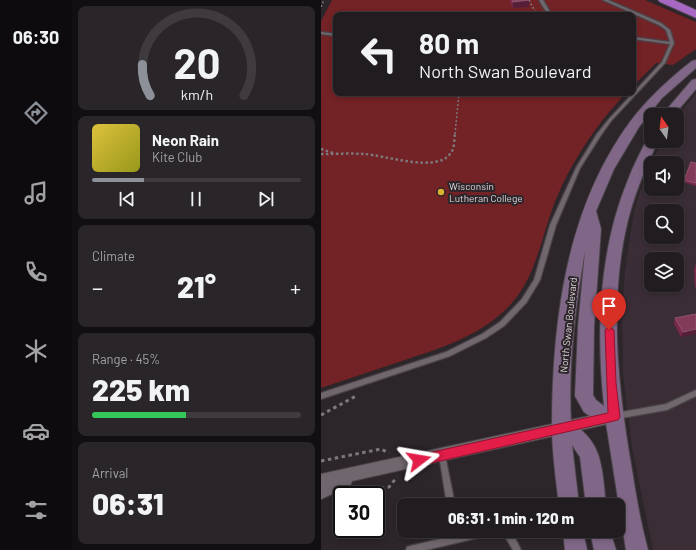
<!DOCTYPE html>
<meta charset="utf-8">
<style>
body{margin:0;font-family:Barlow,sans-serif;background:#292529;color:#f1f3f6;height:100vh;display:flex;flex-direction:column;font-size:15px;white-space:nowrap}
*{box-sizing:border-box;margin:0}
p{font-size:13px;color:#a2a1a5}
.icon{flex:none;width:22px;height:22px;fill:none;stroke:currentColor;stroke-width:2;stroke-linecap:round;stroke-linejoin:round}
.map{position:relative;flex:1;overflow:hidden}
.sheet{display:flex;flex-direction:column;gap:6px;padding:6px;background:#120f12;width:249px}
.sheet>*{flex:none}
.banner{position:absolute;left:12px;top:12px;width:303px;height:84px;border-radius:8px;box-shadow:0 2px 6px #0003,0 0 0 1px #3e3a3e;background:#211c20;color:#f1f3f6;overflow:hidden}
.needle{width:26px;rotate:346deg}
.controls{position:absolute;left:323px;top:108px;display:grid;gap:8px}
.controls a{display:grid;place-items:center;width:40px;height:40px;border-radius:8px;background:#211c20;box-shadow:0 2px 6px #0003,0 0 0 1px #3e3a3e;font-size:20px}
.speed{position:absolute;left:12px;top:486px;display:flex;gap:8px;font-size:20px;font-weight:700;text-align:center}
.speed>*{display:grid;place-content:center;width:52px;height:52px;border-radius:50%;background:#211c20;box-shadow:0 2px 6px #0003,0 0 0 1px #3e3a3e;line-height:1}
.speed .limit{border:2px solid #111;border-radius:6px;background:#fff;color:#111}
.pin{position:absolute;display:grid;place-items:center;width:34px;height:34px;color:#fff;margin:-41px -17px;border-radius:50% 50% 50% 0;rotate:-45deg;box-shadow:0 0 4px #0007}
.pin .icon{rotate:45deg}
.me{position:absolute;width:44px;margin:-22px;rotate:76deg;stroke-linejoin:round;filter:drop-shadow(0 0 3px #0008)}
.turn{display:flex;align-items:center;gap:14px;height:84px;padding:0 20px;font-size:18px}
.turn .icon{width:52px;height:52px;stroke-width:2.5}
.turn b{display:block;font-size:28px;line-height:34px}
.big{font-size:30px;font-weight:800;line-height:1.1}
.sheet .widget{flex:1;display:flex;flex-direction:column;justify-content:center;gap:6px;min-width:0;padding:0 14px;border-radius:8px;background:#292529}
.sheet .dial{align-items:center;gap:0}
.dial svg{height:104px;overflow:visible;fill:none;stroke:#3e3a3e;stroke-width:7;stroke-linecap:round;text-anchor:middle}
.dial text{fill:#f1f3f6;stroke:none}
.song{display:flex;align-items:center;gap:12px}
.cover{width:48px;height:48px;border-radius:6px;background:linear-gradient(135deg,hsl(50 70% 55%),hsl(60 70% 35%))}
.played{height:4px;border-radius:2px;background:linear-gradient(90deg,#8c9099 25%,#3e3a3e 25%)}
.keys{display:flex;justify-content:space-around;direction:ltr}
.heat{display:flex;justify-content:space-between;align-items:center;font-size:22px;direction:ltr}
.charge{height:6px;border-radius:3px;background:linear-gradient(90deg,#34c759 45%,#3e3a3e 0)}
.trip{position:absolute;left:76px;top:498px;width:228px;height:40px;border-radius:8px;background:#211c20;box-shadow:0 2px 6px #0003,0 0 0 1px #3e3a3e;font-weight:800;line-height:40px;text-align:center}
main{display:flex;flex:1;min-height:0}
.menu{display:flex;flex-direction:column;width:72px;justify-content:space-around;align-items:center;background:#0d0b0d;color:#a2a1a5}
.menu .icon{width:28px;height:28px}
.menu .selected{color:#8c9099}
.menu b{font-size:18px;color:#f1f3f6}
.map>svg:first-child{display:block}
.built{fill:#3a2d36;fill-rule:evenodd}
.green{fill:#732225}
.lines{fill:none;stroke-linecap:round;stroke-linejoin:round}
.lane-casing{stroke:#494347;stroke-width:2.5}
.street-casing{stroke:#494347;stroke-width:2}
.secondary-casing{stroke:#494347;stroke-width:2}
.highway-casing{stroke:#494347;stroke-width:2}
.path-far2{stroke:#7e787c;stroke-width:1.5;stroke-dasharray:2 2;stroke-linecap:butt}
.path-far1{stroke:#7e787c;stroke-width:2.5;stroke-dasharray:2.5 2.5;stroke-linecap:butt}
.path{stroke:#7e787c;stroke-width:3;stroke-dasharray:3.5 3.5;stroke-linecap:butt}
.lane{fill:#70676e;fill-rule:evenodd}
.street{fill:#70676e;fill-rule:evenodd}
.secondary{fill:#806788;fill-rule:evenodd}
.highway{fill:#a768c4;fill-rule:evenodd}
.wall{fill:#78284a}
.shaded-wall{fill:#551f37}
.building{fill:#833b5a;stroke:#91546e}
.route{fill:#e11d48;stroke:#92132f}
.poi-dot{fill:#dcb233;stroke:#2c252a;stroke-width:1.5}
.labels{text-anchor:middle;stroke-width:4;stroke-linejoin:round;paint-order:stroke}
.poi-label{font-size:10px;fill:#ddd8db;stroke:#2c252a;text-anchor:start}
.street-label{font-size:10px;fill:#ddd8db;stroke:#2c252a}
</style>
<main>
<nav class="menu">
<b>06:30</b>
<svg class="icon selected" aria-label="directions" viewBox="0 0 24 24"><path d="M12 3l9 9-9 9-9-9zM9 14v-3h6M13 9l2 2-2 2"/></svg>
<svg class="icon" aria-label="music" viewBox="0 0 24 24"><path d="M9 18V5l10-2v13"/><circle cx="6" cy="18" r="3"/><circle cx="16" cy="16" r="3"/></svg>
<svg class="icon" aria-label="phone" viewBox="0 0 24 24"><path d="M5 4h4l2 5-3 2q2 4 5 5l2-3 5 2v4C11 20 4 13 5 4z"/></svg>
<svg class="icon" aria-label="climate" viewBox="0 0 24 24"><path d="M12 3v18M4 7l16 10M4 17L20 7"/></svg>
<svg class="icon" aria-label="car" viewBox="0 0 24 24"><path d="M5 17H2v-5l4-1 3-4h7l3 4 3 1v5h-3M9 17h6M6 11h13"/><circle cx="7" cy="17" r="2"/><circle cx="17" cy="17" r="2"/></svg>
<svg class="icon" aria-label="filters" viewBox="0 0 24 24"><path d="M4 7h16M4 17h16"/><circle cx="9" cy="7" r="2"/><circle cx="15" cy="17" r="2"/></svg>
</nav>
<section class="sheet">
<div class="widget dial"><svg viewBox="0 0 100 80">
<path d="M14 69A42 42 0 1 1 86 69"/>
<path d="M14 69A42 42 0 0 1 8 45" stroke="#8c9099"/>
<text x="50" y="56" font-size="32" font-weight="700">20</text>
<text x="50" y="72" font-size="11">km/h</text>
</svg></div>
<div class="widget">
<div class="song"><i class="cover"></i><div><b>Neon Rain</b><p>Kite Club</p></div></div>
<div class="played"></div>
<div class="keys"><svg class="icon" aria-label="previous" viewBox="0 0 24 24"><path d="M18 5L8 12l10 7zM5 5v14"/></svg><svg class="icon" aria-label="pause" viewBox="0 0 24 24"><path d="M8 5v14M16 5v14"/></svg><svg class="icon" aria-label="next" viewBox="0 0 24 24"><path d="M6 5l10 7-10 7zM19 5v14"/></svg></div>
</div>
<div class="widget"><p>Climate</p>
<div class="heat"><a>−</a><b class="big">21°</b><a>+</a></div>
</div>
<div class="widget"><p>Range · 45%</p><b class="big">225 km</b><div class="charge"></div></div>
<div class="widget"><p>Arrival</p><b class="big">06:31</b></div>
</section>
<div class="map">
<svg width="375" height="550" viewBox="0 0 375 550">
<rect width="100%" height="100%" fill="#2c252a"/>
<path class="built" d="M375,93v457h-43l-21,-102 -9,-73 -1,-58 3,-47 9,-58 6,-21 11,-27v25h26v-26h-26l12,-22h14v-24zM330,211h26v26h-26zM330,259h26v26h-26z"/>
<path class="green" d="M11,0h313l51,22v27l-23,16 -17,-2 -23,23v-71h-297v78h290c-31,33 -57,72 -73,114 -12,33 -18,71 -42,97 -29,32 -70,44 -109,57 -27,9 -54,18 -81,27v-367z"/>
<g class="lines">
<defs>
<g id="lane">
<polygon points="218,0 222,0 231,15 227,15"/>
<polygon points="282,0 287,0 340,23 349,30 353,43 344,63 290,121 280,135 259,168 235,225 219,280 205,303 183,326 165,338 129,356 0,399 0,393 125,352 161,334 179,322 201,299 213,280 229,225 255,168 276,134 288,119 341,62 349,44 312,39 312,37 349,42 345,30 338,25"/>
<polygon points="0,32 15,34 15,36 0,34"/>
<polygon points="375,390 375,396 346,410 295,419 293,418 292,416 293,414 295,413 345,404"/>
<polygon points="121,452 123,453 124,455 134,505 126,505 118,455 119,453"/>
<polygon points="153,531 173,531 172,534 169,535 105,550 85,550 86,547 89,546"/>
<polygon points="178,531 189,531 191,532 200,550 192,550 185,538 179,534"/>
</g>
<polygon id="street" points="291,411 296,413 298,417 296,421 291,423 31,481 29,486 0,499 0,474"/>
<g id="secondary">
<path d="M375,60v8l-34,30 -23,29 -25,42 -18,42 5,18 -7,98 -1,68 3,5 8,6c-8,-74 -5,-156 24,-226 5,-14 12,-26 18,-39l5,-3v3h7c-12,26 -23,51 -30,79 -20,81 -10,169 4,250 4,27 9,54 16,80h-22l-20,-127 -12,-4 -10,-7 -9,-16 3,-69 7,-76c-10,57 -17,114 -14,172 33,19 31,48 35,82h-20l-6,-48 -8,-12 7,60h-20c-3,-25 -7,-53 -7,-78 0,-105 14,-218 78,-305 18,-24 39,-43 62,-61z"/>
<polygon points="375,79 375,89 353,115 341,115 371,80"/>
<polygon points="242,531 262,531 266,550 244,550"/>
<polygon points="269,531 289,531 295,550 273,550"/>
</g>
<polygon id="highway" points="337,0 353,0 375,10 375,18 339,2"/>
</defs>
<use href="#lane" class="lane-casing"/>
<use href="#street" class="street-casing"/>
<use href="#secondary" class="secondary-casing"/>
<use href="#highway" class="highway-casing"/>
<g class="path-far2">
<polyline points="208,0 216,15"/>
<polyline points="0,7 3,0"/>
<polyline points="134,134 138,93"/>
</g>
<g class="path-far1">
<polyline points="0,149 12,153"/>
<path d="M0,154c14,0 29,-1 43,0 20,1 72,19 86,0 5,-5 4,-14 5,-21"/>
</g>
<g class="path">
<polyline points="0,415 35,396"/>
<polyline points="0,461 60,449 68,453"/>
<polyline points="32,492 68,487 76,477"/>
</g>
<use href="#lane" class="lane"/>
<use href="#street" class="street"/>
<use href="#secondary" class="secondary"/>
<use href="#highway" class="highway"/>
</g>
<g class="wall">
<polygon points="188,0 208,0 208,7 192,8"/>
<polygon points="375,163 375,186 362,182 363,180"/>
<polygon points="375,263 375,288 374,287 373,270"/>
<polygon points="375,314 360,337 353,324 354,318"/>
</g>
<g class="shaded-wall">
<polygon points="208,0 208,7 192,8 192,2"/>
<polygon points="375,329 375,334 360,337 362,332"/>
</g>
<g class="building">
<polygon points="191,0 208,0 192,2"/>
<polygon points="370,162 375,163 375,183 363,180"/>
<polygon points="375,314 375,329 362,332 354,318"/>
</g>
<polygon class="route" points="288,326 293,330 295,383 299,417 297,420 98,466 94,464 93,460 94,456 98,455 287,413 284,330"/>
<circle class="poi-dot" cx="120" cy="192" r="4"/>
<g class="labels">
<g class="poi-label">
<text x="128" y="190">Wisconsin<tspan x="128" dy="12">Lutheran College</tspan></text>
</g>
<g class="street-label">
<text transform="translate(247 325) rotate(-84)" y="4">North Swan Boulevard</text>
</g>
</g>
</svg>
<div class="controls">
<a><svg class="needle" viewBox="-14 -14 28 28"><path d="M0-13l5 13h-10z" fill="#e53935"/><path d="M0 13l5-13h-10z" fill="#a2a1a5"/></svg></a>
<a><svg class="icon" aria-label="sound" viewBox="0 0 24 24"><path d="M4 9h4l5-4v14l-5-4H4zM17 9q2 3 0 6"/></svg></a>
<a><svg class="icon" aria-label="search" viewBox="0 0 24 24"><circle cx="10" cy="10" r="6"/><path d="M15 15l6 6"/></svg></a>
<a><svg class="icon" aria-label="layers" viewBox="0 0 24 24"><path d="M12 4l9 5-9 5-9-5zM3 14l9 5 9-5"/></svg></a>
</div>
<div class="speed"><div class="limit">30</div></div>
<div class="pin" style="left:288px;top:330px;background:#d93025"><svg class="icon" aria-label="arrive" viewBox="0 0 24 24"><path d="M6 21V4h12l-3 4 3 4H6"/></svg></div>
<svg class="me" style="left:98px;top:460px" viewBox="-20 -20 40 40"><path d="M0-17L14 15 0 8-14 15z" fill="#e11d48" stroke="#fff" stroke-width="4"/></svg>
<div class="trip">06:31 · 1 min · 120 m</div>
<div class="banner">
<div class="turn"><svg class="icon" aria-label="left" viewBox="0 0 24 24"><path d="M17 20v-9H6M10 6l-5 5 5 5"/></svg><div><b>80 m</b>North Swan Boulevard</div></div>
</div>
</div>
</main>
